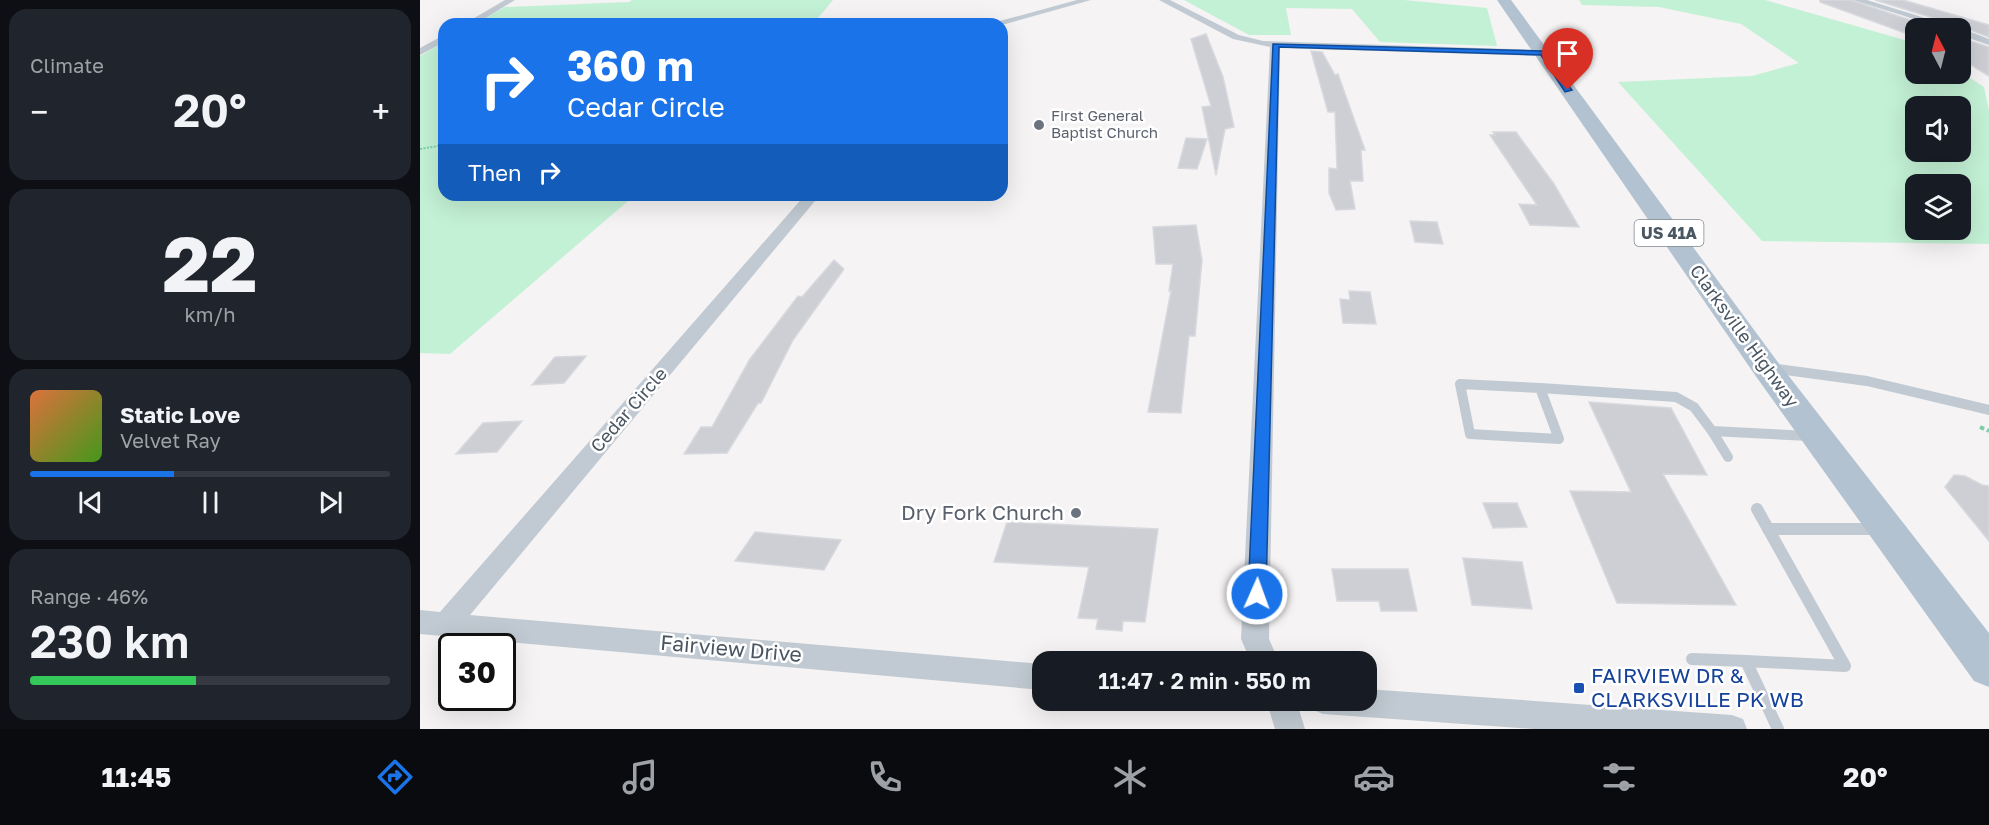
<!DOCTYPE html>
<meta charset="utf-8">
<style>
body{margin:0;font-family:"Golos Text",sans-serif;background:#20242c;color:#f1f3f6;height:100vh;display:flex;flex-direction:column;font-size:22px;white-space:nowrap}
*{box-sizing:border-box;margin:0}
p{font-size:20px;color:#9ea1a6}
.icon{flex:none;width:33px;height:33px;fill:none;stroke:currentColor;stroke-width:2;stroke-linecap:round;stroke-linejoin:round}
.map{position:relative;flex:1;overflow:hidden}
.drawer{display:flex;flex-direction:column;gap:9px;padding:9px;background:#0d0f14;width:420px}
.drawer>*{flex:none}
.guide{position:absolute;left:18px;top:18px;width:570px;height:183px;border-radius:18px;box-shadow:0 6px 24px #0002;background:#1a73e8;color:#fff;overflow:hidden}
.needle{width:39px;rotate:353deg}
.tools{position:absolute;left:1485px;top:18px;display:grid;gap:12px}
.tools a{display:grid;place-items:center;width:66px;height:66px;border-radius:12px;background:#171b24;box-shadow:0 6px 24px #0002;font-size:30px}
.speed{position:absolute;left:18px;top:633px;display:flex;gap:12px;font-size:30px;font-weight:700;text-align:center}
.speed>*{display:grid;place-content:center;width:78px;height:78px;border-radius:50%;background:#171b24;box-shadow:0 6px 24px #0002;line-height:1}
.speed .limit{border:3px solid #111;border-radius:9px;background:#fff;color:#111}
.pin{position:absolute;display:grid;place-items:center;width:51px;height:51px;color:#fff;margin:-62px -26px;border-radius:50% 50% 50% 0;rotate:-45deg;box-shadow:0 0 6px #0007}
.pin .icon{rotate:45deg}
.me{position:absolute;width:66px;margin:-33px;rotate:2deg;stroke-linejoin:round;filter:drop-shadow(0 0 4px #0008)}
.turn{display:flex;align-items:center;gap:21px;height:126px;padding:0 30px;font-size:27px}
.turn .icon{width:78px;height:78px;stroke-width:2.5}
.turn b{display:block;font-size:42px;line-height:51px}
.then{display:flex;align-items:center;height:57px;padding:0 30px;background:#0003;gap:12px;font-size:22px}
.big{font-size:45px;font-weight:600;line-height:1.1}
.drawer .widget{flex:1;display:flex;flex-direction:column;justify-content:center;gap:9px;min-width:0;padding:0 21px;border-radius:18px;background:#20242c}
.drawer .dial{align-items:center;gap:0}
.dial b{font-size:78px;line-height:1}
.song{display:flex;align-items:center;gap:18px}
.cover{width:72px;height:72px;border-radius:9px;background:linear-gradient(135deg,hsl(20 70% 55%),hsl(100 70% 35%))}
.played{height:6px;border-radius:3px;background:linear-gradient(90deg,#1a73e8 40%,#363941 40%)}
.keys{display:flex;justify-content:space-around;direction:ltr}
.heat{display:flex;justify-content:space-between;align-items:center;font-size:33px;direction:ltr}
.charge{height:9px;border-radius:4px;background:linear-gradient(90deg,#34c759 46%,#363941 0)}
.trip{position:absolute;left:612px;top:651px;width:345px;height:60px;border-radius:18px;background:#171b24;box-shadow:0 6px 24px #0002;font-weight:600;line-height:60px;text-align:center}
.dock{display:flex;height:96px;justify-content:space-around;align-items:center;background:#090b0e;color:#9ea1a6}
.dock .icon{width:42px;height:42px}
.dock .selected{color:#1a73e8}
.dock b{font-size:27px;color:#f1f3f6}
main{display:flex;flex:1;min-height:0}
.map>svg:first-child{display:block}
.green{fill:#c3f1d5;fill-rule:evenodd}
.building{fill:#cdcfd5;stroke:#d7d9de;stroke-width:1.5}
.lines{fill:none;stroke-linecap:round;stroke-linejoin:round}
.path-far1{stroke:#7ad0a6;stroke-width:2;stroke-dasharray:2 1.5;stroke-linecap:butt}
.path{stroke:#7ad0a6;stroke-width:4;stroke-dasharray:4.5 3;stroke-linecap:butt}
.service-far1{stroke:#c1cad2;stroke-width:10}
.service{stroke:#c1cad2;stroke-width:12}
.minor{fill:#c1cad2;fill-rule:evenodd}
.primary{fill:#b3c2d1;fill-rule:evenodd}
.route{fill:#1a73e8;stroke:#114b97;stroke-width:1.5}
.worship-dot{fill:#6b7280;stroke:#fff;stroke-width:2}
.transit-dot{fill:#1a4fb4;stroke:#fff;stroke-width:2}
.labels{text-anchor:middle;stroke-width:5;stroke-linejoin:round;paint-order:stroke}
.far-worship-label{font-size:15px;fill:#5b616d;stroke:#fff;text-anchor:start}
.shield{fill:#fff;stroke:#808990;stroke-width:1.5}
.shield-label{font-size:16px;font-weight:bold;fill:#4a5661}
.street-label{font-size:18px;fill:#4a5661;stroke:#fff}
.near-worship-label{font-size:21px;fill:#5b616d;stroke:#fff;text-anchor:end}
.near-street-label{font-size:21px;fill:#4a5661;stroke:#fff}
.near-transit-label{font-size:21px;fill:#164399;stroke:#fff;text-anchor:start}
</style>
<main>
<section class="drawer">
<div class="widget"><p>Climate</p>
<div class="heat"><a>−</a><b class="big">20°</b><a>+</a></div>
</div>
<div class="widget dial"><b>22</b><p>km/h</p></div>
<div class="widget">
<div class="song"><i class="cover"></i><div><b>Static Love</b><p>Velvet Ray</p></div></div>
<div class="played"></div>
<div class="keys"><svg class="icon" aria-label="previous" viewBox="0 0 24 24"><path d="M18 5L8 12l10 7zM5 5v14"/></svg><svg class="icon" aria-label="pause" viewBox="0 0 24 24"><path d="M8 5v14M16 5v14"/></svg><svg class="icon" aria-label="next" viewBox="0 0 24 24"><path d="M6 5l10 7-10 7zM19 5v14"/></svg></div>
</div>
<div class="widget"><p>Range · 46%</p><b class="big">230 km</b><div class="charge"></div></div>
</section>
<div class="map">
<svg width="1569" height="729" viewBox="0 0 1569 729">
<rect width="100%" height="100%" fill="#f5f3f3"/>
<g class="green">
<polygon points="212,0 413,0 393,24 55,24 85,7 209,2"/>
<polygon points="764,0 984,0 1067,8 1077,46 960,42 932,9 866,8 871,35 829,35"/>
<path d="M1159,0h186l150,43 1,31 45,-2 23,15 5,24v133l-227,-3 -144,-159 134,-6 47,-13 -58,-39 -82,-17 -77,-2zM1540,106v46h-44v-46zM1540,184v46h-44v-46z"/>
<polygon points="24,42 24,195 215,195 30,354 0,353 0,56"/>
</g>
<g class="building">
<polygon points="1400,0 1431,0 1496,22 1496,37 1400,2"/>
<polygon points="1455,0 1483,0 1569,25 1569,37 1540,26 1540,19 1520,20"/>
<polygon points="786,34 803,77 814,127 805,129 796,175 782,107 791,106 771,39"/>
<polygon points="1540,38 1569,47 1569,76 1540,58"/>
<polygon points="891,51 902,52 915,75 918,74 945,150 941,150 943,181 930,181 935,209 916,210 909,193 909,168 917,169 915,112 908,112"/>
<polygon points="1073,132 1096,132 1134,184 1159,227 1110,225 1099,204 1117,205 1070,135 1075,135"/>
<polygon points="766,138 787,139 777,169 758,168"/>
<polygon points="990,221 1017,222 1023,244 995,242"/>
<polygon points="776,225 782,260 775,336 769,336 761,413 728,412 751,291 749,291 753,264 736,264 733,227"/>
<polygon points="414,260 424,269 373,340 341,403 338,403 307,453 264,454 281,427 292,427 330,359 378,296 382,297"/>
<polygon points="929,291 950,292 956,324 923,323 920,299 930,300"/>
<polygon points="166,356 144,383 112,385 135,357"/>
<polygon points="1169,402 1251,408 1287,475 1243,474 1316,605 1197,603 1150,491 1211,492"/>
<polygon points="102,421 77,452 36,454 63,423"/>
<polygon points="1534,475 1545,476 1562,485 1569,486 1569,541 1525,487"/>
<polygon points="1063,503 1097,503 1107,527 1073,528"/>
<polygon points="587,522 738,529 725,622 703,621 702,631 676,629 678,619 658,618 669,567 574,562"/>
<polygon points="335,532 421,540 404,570 315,561"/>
<polygon points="1043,558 1102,562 1112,609 1052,605"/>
<polygon points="912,569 988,569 997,611 961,611 959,601 917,601"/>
</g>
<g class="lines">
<polyline class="path-far1" points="0,149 24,145"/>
<polyline class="path" points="1560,427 1569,431"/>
<g class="service-far1">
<polyline points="1351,368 1447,381 1569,410"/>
<polygon points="1040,384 1120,388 1139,439 1050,434"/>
<polyline points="1120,388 1256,397 1274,407 1292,431 1389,436"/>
<polyline points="1292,431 1308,457"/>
</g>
<g class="service">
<polyline points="1337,509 1425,666 1326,661 1358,729"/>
<polyline points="1348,529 1457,529"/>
<polyline points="1272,659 1326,661"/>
</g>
<g class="minor">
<polygon points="85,0 95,0 56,24 44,24"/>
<polygon points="657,0 671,0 582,25 569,24"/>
<polygon points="739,0 750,0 819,35 843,41 1123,50 1128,53 1123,56 860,48 849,639 859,662 831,662 821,639 850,47 813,39"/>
<polygon points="1433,0 1447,0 1537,28 1523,28"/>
<polygon points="1538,28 1543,29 1569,39 1569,45 1540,35 1540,28"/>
<polygon points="24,35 24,42 0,55 0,48"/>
<polygon points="385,195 400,195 50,615 622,664 622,690 0,634 0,610 20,612"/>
<polygon points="946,689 1312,715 1323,719 1327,729 1114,729 903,714 893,710 889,700 946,700"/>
<polygon points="846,700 876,700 885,729 855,729"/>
</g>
<polygon class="primary" points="1077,0 1091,0 1357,361 1569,633 1569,687 1554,681 1335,375"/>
</g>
<polygon class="route" points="853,44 1123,51 1152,90 1145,92 1121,55 859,47 846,594 843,600 837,602 830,600 828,594"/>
<g class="worship-dot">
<circle cx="619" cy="125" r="6"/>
<circle cx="656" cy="513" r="6"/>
</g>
<rect class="transit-dot" x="1153" y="682" width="12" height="12" rx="3"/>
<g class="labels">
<g class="far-worship-label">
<text x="631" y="121">First General<tspan x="631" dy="17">Baptist Church</tspan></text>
</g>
<rect class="shield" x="1214.5" y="220" width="69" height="26" rx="4.5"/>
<g class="shield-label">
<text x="1249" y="239">US 41A</text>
</g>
<g class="street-label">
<text transform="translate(1324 336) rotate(54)" y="6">Clarksville Highway</text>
<text transform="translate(209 410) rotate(-49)" y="6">Cedar Circle</text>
</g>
<g class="near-worship-label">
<text x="644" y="520">Dry Fork Church</text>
</g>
<g class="near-street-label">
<text transform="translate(311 649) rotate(5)" y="7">Fairview Drive</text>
</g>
<g class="near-transit-label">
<text x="1171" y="683">FAIRVIEW DR &amp;<tspan x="1171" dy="24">CLARKSVILLE PK WB</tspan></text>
</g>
</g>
</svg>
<div class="tools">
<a><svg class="needle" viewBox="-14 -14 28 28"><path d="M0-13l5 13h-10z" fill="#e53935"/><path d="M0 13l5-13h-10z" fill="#9ea1a6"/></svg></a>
<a><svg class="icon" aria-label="sound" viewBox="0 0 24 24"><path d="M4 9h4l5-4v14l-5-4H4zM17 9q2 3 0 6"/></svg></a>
<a><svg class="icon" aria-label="layers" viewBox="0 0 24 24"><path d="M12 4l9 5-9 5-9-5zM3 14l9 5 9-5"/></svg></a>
</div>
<div class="speed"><div class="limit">30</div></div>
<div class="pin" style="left:1148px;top:90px;background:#d93025"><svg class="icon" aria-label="arrive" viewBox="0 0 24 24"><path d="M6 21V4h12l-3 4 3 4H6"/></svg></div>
<svg class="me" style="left:837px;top:594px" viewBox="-20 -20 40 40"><circle r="17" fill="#1a73e8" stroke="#fff" stroke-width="3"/><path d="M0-11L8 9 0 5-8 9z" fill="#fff"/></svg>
<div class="trip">11:47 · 2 min · 550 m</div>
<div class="guide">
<div class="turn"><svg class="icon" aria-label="right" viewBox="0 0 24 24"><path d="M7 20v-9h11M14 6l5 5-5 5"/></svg><div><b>360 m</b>Cedar Circle</div></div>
<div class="then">Then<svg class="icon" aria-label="right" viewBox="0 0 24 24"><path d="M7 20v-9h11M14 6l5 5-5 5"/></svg></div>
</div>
</div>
</main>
<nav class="dock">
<b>11:45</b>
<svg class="icon selected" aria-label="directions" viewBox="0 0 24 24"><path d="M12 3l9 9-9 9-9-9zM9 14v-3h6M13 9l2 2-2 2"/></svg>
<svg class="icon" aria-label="music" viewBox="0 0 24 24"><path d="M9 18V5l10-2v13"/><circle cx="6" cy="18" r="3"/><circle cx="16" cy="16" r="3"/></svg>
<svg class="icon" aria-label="phone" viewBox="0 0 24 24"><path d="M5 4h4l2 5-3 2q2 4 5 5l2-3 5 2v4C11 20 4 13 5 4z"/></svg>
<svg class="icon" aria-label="climate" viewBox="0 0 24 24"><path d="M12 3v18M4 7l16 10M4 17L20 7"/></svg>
<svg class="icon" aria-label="car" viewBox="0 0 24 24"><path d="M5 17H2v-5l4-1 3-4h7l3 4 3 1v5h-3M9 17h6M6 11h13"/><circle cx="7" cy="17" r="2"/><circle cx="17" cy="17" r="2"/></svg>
<svg class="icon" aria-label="filters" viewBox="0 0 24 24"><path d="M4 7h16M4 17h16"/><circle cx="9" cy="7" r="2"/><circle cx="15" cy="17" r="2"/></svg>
<b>20°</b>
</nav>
